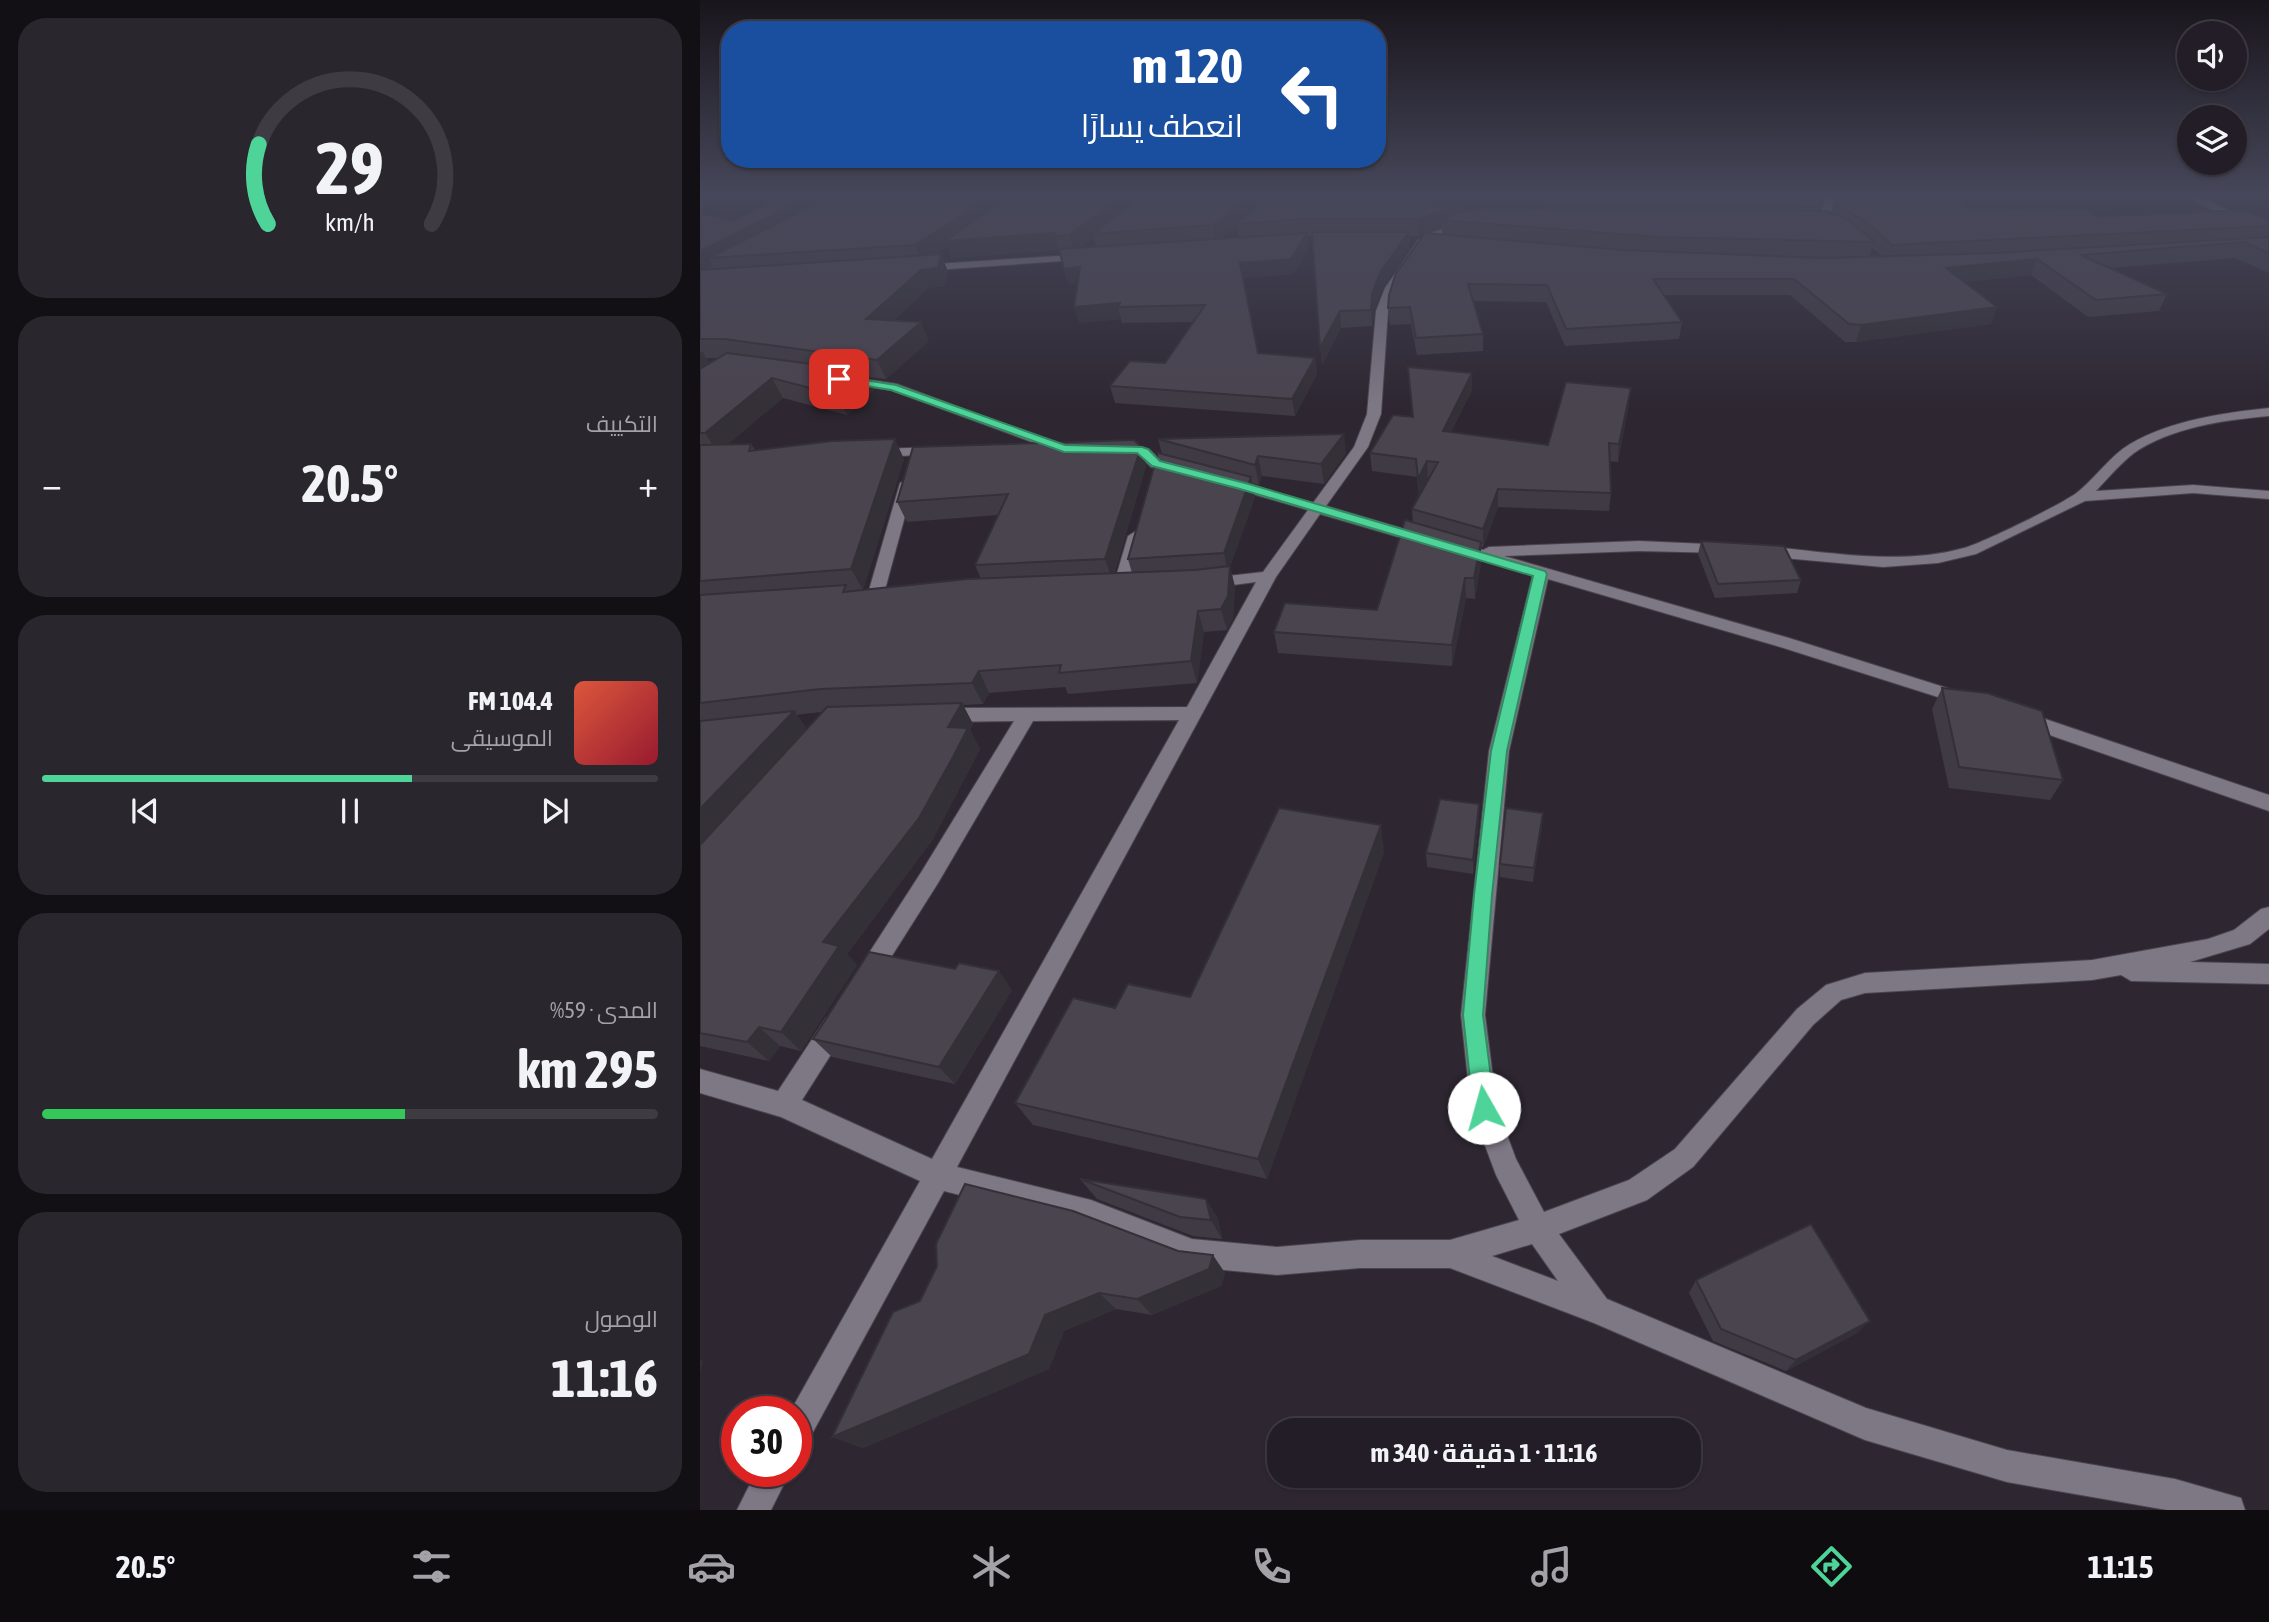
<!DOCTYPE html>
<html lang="ar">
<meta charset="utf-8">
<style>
body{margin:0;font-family:"Asap Condensed",Cairo,sans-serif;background:#2a262e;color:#f1f3f6;direction:rtl;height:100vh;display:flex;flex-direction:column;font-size:26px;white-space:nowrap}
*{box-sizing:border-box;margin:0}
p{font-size:23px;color:#a2a2a7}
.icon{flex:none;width:38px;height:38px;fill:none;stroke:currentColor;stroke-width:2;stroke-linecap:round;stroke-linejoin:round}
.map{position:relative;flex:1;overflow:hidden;direction:ltr}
.panel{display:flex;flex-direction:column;gap:18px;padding:18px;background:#131015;width:700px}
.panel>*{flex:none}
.top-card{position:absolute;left:21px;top:21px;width:665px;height:147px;border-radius:28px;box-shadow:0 2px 5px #0004,0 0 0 2px #3f3b43;direction:rtl;background:#1a4fa0;color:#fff;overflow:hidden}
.fabs{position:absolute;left:1477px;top:21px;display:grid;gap:14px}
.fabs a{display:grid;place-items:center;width:70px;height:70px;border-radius:50%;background:#221d26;box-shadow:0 2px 5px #0004,0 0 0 2px #3f3b43;font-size:35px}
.speed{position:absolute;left:21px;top:1396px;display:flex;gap:14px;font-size:35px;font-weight:700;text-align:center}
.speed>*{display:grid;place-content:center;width:91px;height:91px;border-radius:50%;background:#221d26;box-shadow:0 2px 5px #0004,0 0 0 2px #3f3b43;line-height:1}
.speed .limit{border:10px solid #d22;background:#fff;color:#111}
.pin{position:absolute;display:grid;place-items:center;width:60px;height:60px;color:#fff;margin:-30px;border-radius:14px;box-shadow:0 4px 10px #0006}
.me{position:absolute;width:77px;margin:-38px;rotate:353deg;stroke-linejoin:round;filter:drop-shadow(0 0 5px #0008)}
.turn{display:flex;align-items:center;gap:24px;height:147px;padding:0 28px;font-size:32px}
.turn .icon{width:91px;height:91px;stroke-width:2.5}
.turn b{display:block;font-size:49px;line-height:60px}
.big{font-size:52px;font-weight:700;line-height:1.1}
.panel .tile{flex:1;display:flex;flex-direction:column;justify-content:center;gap:10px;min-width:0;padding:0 24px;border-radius:28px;background:#2a262e}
.panel .dial{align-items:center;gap:0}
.dial svg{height:182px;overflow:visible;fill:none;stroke:#3f3b43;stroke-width:7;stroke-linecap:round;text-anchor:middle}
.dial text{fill:#f1f3f6;stroke:none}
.song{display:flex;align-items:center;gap:21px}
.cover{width:84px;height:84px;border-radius:10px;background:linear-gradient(135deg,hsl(10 70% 55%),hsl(350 70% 35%))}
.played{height:7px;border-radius:4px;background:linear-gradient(90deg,#4ed399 60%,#3f3b43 60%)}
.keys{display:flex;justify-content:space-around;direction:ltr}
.heat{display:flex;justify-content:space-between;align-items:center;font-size:38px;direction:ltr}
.charge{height:10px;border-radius:5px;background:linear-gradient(90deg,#34c759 59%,#3f3b43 0)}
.trip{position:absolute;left:567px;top:1418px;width:434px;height:70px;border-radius:28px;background:#221d26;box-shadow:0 2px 5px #0004,0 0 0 2px #3f3b43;font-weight:700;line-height:70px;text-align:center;direction:rtl}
.tab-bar{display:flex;height:112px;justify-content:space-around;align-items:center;background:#0e0c0f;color:#a2a2a7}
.tab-bar .icon{width:49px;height:49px}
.tab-bar .current{color:#4ed399}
.tab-bar b{font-size:32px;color:#f1f3f6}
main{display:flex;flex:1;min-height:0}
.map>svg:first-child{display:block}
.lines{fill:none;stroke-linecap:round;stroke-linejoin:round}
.minor-casing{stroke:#49444d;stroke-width:2}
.minor{fill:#7e7784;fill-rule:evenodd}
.wall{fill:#403a44;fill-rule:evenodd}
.shaded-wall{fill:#343037}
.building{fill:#4a444f;stroke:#343037;stroke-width:2}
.route{fill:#4ed399;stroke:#338963;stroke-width:2}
</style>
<main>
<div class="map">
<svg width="1569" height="1510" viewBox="0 0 1569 1510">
<rect width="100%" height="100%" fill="#2e2732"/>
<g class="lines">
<defs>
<g id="minor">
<polygon points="1127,193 1136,193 1128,225 1123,228 1118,225"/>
<path d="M1478,193c32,0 58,29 91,31v6l-20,-2z"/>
<path d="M765,222l8,2 -37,13 -10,7 -31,44 -7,23 -7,103 -13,33 -42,59 105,31 3,3 -8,5 -106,-31 -44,63 -319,590 134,33 101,39 85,8 83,-7h90l69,-20 -23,-45 -25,-67 -10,-93 28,-264 44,-177 -82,-24 -3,-3 8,-5 27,8 6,-3 150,-6 91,4 3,3 -8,5 -86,-2 -135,5 285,82 180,57 3,4 -3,4 -6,2 -186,-59 -229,-67 -39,172 -24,264 12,93 19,51 28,53 85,-32 46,-31 122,-140 29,-24 39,-12 227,-13 116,-21 26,-9 27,-21 8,-2v22l-19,15 -60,18 79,2v20l-138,-3 -10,-6 -29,5 -227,13 -24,7 -28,25 -120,142 -46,33 -88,34 48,65 259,109 141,42 168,29 66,19 4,12h-78l-160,-28 -142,-42 -271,-117 -144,-55h-90l-83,7 -85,-8 -101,-39 -147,-37 -137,252 -11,5v-36h-6l130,-231 -139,-64 -81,-24v-24l78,22 48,-73 9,-3 9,3 3,8 -3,8 -42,66 130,59 247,-439 -146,1 -95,162 -62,98 -8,3 -8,-3 -4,-7 4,-7 62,-96 92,-150 -71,1 -7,-2 -2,-5 2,-5 7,-2 244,-1 69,-125 -46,6 -8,-5 8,-5 53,-6 45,-62 -83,-24 -2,-3 7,-4 83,24 41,-56 13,-33 9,-103 9,-23 33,-48 12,-7zM832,1244l26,37 -66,-25z"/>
<polygon points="387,254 392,257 391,259 221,271 216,268 221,265"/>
<polygon points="145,376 197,384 371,449 364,453 359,452 191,390 141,383 141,377"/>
<path d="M1569,408v8c-44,4 -97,11 -135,37 -14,11 -26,25 -38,38l97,-6 76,6v8l-76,-6 -108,8 -109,53 -38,9 -55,4 -121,-11 -8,-5 8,-5c66,6 137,20 202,2 18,-5 103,-46 115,-57 18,-15 31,-35 51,-47 41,-24 93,-31 139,-36z"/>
<polygon points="416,445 449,449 461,461 482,466 484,469 477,473 451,467 440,456 411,452 411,446"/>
<polygon points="238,447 243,448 243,454 178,457 171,453 178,449"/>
<polygon points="207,479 214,483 183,597 181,601 169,601 167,597 200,483"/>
<polygon points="436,531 444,536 429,587 427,591 415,591 413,587 428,536"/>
<polygon points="1322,711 1569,795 1569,811 1315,723 1313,718 1315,713"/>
<polygon points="56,1472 90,1472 71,1510 37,1510"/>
</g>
</defs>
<use href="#minor" class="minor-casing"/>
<use href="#minor" class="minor"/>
</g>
<g class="wall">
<path d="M0,193h15l-13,22 33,6 630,-24 96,15 82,-3v-4l281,-12 -5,18 14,3 5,-21 131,16 126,8 174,3v53l-34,-15 -125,10 57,26 -8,17 -71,6 -57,-42 -66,7 32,25 -6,17 -135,18h-11l-55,-47h-126l18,27 -3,17 -114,7 -19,-44 -73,-1 10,33v17l-66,4 -6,-31 -21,1 -2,-17 36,-74 -5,2h-10l1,12 -27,39 -9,23 -2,16 -31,2 -19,37 -10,-129h-5l2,12 -16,26 -50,4 15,75 57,5 2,16 -22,42 -180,-13 -5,-17 55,-23 29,-41 -72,1 -1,-4 -42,4 -5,-16 4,-24 -10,1 -9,-34 -107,8 -5,-12 -13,9 7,-1 7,18 -3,14 -17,2 -35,33 36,20 -43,38 -18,-2 6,13 -27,25 -64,-17 -56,46h24l4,6 149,9 -41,131 118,-11 -6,-14 23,-50 -91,7 -10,-20 244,-55 5,19 -32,108 18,-1 -4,-14 34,-105 -4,-15 188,14 -22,31 -62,-8 -3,9 -7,-2 3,14 -25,70 5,20 -2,31 -6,12 -23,2 -7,51 -129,11 -3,-7 -76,6 -6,11 -20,1 10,19 -3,6 10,19 -47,90 -86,115 10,11 -56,86 -21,-5 -11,15 -69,-15zM537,227l2,10 -17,1 5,-4zM742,228v7l-15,-2zM394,238l2,8 -15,1zM1172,247l10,9h-12zM6,358h11l-8,5zM122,712l-15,17 -10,-14 6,-1z"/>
<polygon points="772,390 751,432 848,445 929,404 918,462 909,461 911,493 909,511 798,507 783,547 781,547 781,563 775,599 766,598 752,666 578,653 574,632 677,610 713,523 712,509 719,497 717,477 672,471 670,453 712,417"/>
<polygon points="1001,541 1101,580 1097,593 1015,598 998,554"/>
<polygon points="1242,688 1363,780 1350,800 1249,788 1232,709"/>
<polygon points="779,804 779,818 773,874 727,867 726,853"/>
<polygon points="843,813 842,826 833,882 800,877 800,864"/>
<polygon points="684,852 567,1179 333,1125 315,1103 415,1008 490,997"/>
<polygon points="255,969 312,990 255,1084 132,1057 113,1039"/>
<polygon points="380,1179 506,1199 518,1219 522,1239 493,1236 397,1199"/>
<polygon points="525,1273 521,1286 452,1315 416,1309 364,1331 349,1369 163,1448 132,1437 220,1301"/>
<polygon points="996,1280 1157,1333 1086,1371 1013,1341 989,1293"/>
</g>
<g class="shaded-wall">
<polygon points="0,193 15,193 0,218"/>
<polygon points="116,193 155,193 9,258 13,266 0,273 0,251"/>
<polygon points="296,193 326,193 355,233 359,250 252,258 247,246 222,262 215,245"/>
<polygon points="427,193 452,193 393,234 394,238 374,252 369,235"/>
<polygon points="557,193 581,193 536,224 537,227 516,242 513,225"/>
<polygon points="761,204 762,221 742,220 742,228 719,236 718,219"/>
<polygon points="709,232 710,248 683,287 674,310 672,326 671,310 672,293 681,271"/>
<polygon points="607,233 609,248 593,274 543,278 540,263"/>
<polygon points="241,254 248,272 245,286 228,288 175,338 166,319 221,270"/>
<polygon points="1337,259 1331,275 1241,284 1246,268"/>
<polygon points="380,267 385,282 368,284 364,269"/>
<polygon points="420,303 418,307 421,319 379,323 374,307"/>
<polygon points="1297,307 1291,324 1156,342 1161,325"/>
<polygon points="640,311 641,328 622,365 620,348"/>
<polygon points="221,322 229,341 186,379 177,360"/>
<polygon points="2,351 13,371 0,380 0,353"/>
<polygon points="615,358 617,374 595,416 592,399"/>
<polygon points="165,371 174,390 147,415 137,395"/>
<polygon points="772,373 772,390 743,448 743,431"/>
<polygon points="72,378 83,398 18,453 5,433"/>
<polygon points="931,388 929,404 918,462 919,444"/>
<polygon points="644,434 646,453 624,484 621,464"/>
<polygon points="195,439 204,459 163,590 151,569"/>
<polygon points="441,447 446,466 412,579 405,559"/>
<polygon points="558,456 562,476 559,485 555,465"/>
<polygon points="727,461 728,479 719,497 718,479"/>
<polygon points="551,477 555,497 530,567 535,587 533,618 527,630 521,609 528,573 524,553"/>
<polygon points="798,489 798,507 783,547 783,529"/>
<polygon points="781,542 781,563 775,599 774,578"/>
<polygon points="765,578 766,598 752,666 752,645"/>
<polygon points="498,611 504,632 497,683 491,661"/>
<polygon points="279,671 289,693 283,704 272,683"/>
<polygon points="262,703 273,724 270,730 280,749 233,839 147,954 157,965 101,1051 81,1032 123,942"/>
<polygon points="94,711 109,732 0,851 0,809"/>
<polygon points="779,804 779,818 773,874 773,860"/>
<polygon points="843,813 842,826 833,882 834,868"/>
<polygon points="681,825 684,852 567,1179 558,1159"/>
<polygon points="299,971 312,990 255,1084 239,1067"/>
<polygon points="59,1027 80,1046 69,1061 47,1042"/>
<polygon points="506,1199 518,1219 522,1239 511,1220"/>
<polygon points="513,1255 525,1273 521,1286 452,1315 437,1299"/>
<polygon points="399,1293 416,1309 364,1331 349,1369 163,1448 132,1437 345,1315"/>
<polygon points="1170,1321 1157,1333 1086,1371 1096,1360"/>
<polygon points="0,1360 3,1361 0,1373"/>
</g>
<g class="building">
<polygon points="86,193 116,193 0,251 0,214 35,221"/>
<polygon points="137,193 296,193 215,245 9,258"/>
<polygon points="315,193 427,193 369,235 355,236 355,233 245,241"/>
<polygon points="445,193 557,193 513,225 393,234"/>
<polygon points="575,193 661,193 660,197 732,195 734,207 761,204 718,219 603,219 536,224"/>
<polygon points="852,193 1124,193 1120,207 843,205"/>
<polygon points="1138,193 1252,193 1269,209 1388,210 1395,217 1544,210 1569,220 1569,226 1192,245 1166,221 1135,206"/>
<polygon points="784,209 1127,211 1149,220 1174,242 956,237 742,220 755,213"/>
<polygon points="612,232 709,232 681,271 672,293 671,310 640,311 620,348"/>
<polygon points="607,233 591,259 540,263 558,353 615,358 592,399 410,386 430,361 465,363 505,305 418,307 420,303 374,307 380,267 364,269 359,249"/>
<polygon points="725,233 923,250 1124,258 1295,253 1569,237 1569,253 1544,242 1381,255 1467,294 1396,300 1337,259 1246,268 1297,307 1161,325 1149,324 1094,279 953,279 982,322 866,329 847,285 768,284 783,334 716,338 710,307 688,308 689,295 696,273"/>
<polygon points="241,254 238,268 221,270 166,319 221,322 177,360 25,339 0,339 0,270"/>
<polygon points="27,353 165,371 137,395 72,378 5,433 0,433 0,369"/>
<polygon points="708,367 772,373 743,431 848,445 866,382 931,388 919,444 909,443 911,493 798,489 783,529 712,509 738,462 727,461 718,479 716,459 670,453 693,415 713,417"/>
<polygon points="644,434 621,464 558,456 555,465 458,439"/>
<polygon points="195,439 151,569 0,581 0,445 51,444 49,451 132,441"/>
<polygon points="434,440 441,447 405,559 275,565 308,494 197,502 213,447"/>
<polygon points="458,453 551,477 524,553 428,559"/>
<polygon points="705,520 781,542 774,578 765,578 752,645 574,632 585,603 677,610"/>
<polygon points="1001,541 1084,546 1101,580 1018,584"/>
<polygon points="530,566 528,596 521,609 498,611 491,661 359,673 361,665 279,671 272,683 120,689 0,703 0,595 146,585 143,592 267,579 495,570"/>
<polygon points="1242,688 1287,693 1342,711 1363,780 1259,767"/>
<polygon points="262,703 248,727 268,728 253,757 219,818 123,942 139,946 81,1032 59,1027 47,1042 0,1033 0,845 127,707"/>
<polygon points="94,711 0,809 0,721"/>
<polygon points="740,799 779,804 773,860 726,853"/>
<polygon points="579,808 681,825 558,1159 315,1103 373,998 415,1008 428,984 490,997"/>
<polygon points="806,808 843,813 834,868 800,864"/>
<polygon points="169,952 255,969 259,963 299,971 239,1067 113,1039"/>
<polygon points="380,1179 506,1199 511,1220 480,1217"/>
<polygon points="265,1184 373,1211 478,1251 513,1255 509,1269 437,1299 399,1293 345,1315 329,1354 132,1437 193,1312 220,1301 237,1266 236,1244"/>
<polygon points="1111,1224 1170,1321 1096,1360 1021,1329 996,1280"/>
</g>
<linearGradient id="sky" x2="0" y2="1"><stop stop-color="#19151c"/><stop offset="0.48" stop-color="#46475a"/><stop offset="1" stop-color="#46475a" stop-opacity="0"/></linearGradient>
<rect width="1569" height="405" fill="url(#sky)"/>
<polygon class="route" points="139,376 196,385 365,445 442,447 448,449 460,461 549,484 845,571 847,574 807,751 792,895 783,1015 795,1108 792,1115 784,1118 776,1115 773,1108 763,1015 774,895 791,751 833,576 540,489 452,466 437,453 364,452 191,390 135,381 135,377"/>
</svg>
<div class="fabs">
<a><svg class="icon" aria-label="sound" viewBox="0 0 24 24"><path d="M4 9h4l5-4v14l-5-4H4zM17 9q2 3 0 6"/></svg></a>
<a><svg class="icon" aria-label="layers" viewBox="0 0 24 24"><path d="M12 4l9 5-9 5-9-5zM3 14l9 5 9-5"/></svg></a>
</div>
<div class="speed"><div class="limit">30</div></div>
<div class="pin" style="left:139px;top:379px;background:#d93025"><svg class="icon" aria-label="arrive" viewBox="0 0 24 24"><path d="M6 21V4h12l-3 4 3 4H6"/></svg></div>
<svg class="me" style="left:784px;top:1108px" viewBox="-20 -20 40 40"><circle r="19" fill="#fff"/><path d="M0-13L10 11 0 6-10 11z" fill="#4ed399"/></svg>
<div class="trip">11:16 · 1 دقيقة · 340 m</div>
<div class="top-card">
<div class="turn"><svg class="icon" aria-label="left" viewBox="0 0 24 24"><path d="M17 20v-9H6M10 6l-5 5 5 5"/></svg><div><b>120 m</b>انعطف يسارًا</div></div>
</div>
</div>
<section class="panel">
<div class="tile dial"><svg viewBox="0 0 100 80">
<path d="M14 69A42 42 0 1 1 86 69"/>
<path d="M14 69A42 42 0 0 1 10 34" stroke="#4ed399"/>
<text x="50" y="56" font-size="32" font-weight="700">29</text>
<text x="50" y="72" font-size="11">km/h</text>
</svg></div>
<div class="tile"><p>التكييف</p>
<div class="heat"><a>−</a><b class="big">20.5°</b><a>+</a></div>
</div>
<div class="tile">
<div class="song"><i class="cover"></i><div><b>104.4 FM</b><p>الموسيقى</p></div></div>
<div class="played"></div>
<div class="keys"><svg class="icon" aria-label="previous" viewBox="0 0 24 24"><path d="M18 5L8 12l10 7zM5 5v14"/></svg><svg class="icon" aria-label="pause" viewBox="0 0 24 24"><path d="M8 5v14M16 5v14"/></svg><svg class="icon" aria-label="next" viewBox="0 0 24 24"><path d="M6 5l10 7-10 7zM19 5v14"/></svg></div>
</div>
<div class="tile"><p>المدى · 59%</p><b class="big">295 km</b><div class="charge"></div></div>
<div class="tile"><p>الوصول</p><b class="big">11:16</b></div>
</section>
</main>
<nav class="tab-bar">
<b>11:15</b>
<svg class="icon current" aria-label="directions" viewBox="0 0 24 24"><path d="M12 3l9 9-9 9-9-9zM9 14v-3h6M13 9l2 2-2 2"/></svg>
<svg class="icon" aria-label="music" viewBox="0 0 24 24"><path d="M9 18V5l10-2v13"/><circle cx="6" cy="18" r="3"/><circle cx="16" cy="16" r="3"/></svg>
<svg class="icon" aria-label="phone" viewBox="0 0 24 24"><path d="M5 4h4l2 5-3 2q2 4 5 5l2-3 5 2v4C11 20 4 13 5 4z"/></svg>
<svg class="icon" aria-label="climate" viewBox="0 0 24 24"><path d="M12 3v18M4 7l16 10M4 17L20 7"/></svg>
<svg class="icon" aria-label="car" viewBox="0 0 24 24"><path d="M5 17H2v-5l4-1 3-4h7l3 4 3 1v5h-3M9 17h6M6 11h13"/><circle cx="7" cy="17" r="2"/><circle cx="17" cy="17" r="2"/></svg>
<svg class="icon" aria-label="filters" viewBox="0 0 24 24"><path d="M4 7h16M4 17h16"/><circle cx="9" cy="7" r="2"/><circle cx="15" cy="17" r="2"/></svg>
<b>20.5°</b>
</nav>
